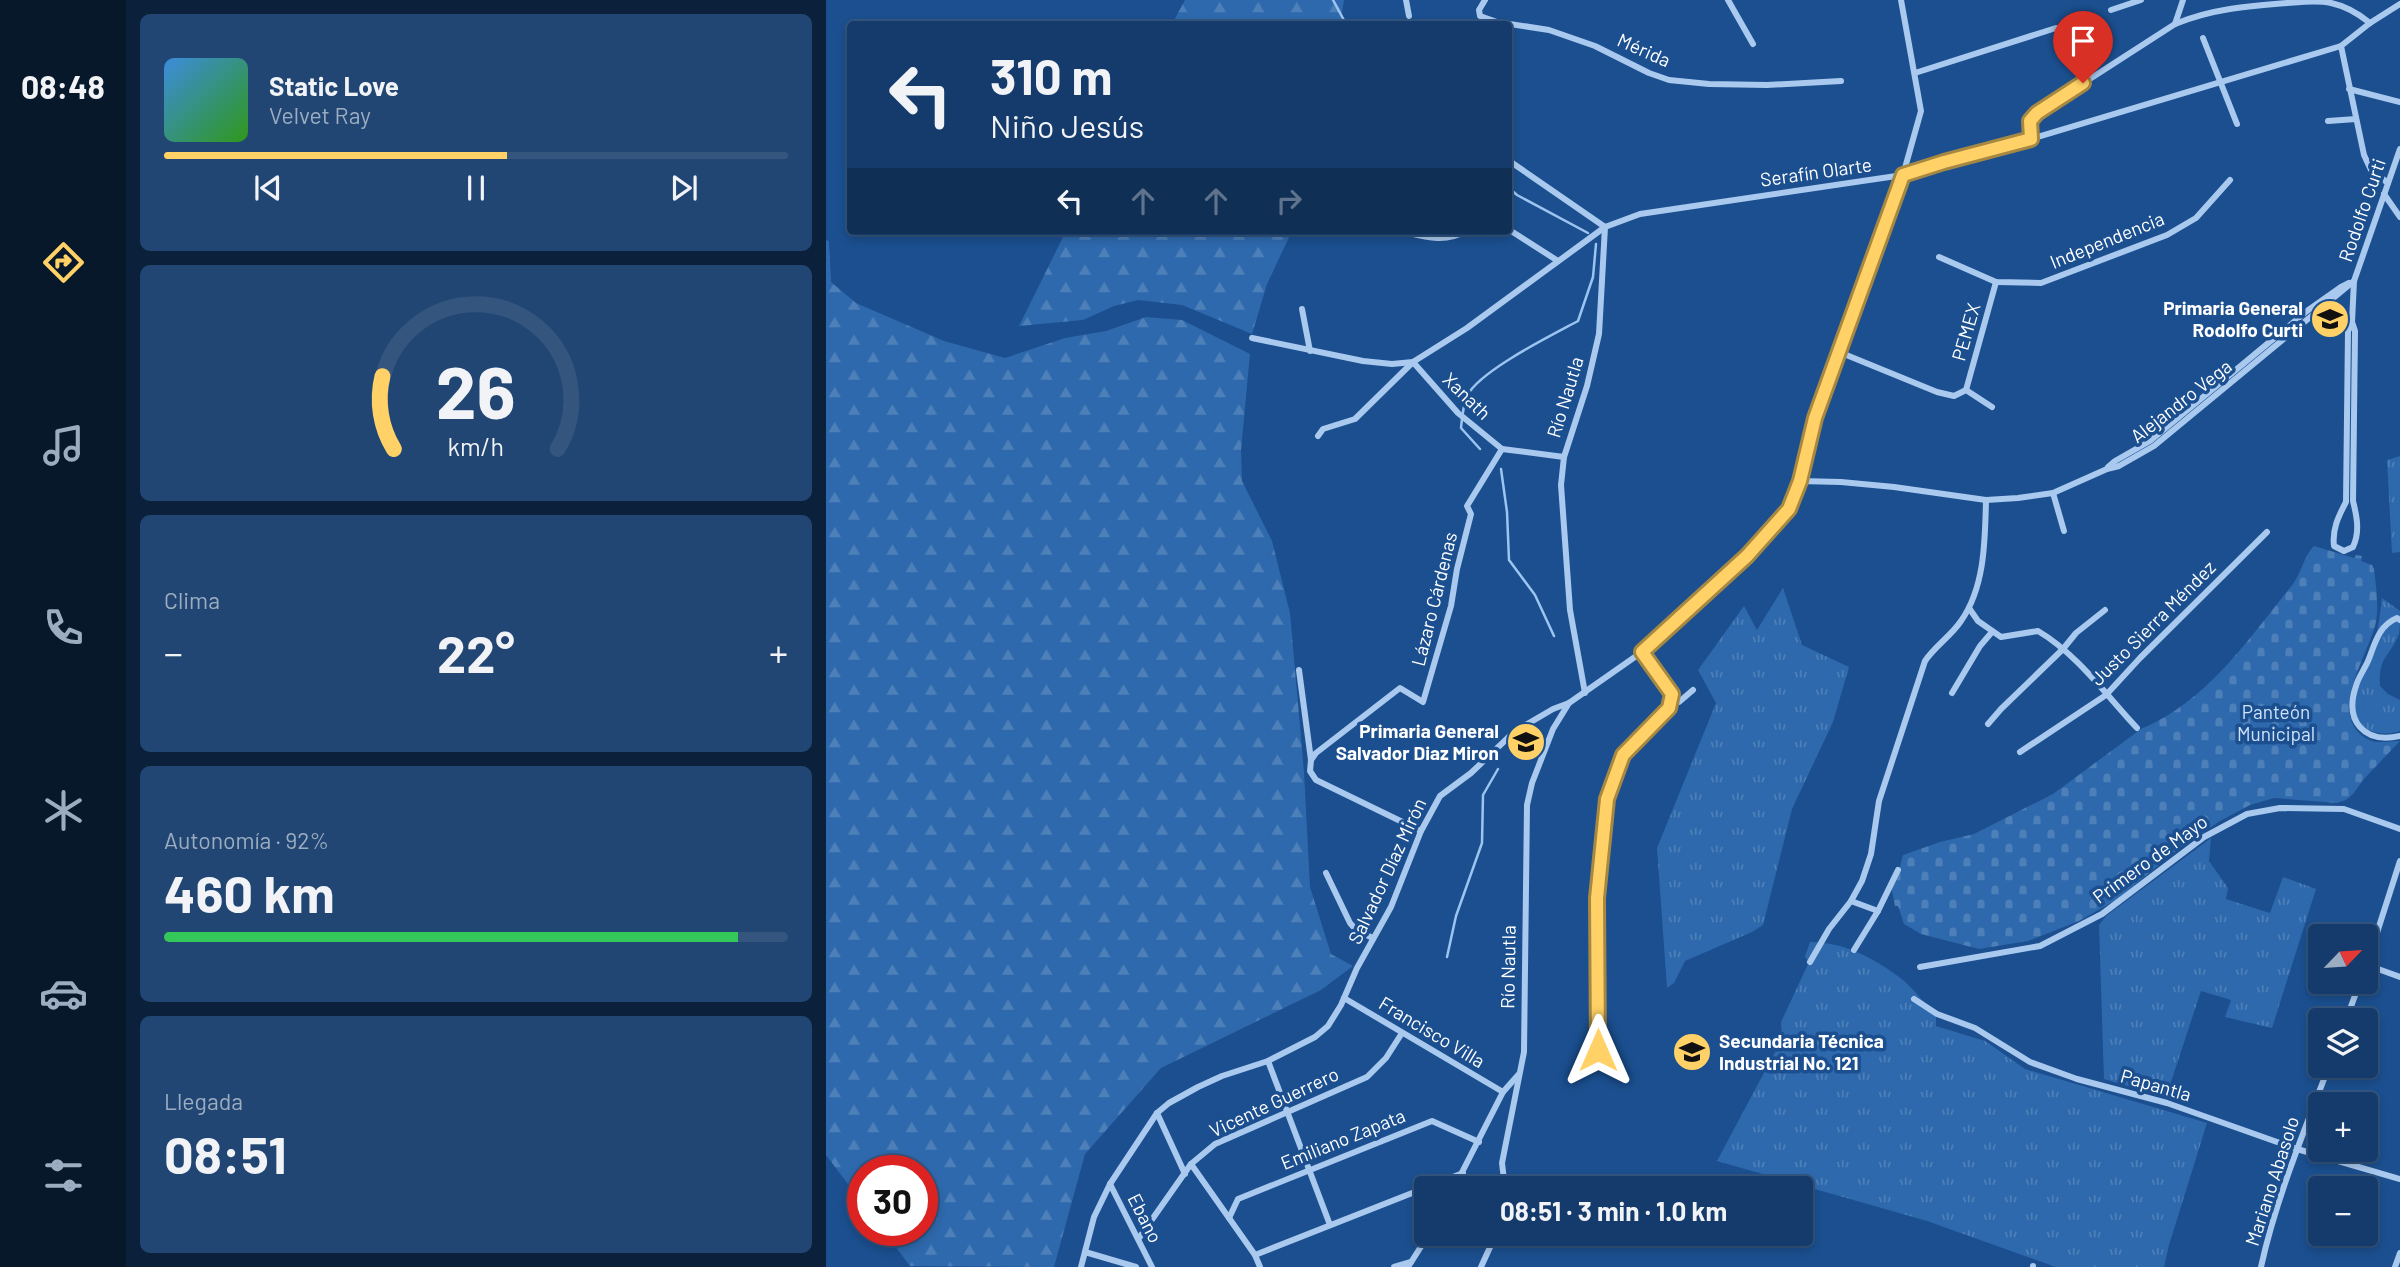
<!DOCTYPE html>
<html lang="es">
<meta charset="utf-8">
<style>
body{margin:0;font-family:Barlow,sans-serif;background:#214673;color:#f1f3f6;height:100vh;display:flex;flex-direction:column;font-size:26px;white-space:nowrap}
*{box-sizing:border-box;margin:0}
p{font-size:23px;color:#9dadc1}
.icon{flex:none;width:38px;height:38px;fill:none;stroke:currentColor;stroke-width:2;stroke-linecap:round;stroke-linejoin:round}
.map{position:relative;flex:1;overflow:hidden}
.details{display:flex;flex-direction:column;gap:14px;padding:14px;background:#0b203b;width:700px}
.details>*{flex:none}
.banner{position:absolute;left:21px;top:21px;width:665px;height:214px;border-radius:7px;box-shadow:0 4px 10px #0003,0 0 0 2px #33557e;background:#143b6b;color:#f1f3f6;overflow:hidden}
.needle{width:46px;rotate:65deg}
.buttons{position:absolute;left:1482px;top:924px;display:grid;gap:14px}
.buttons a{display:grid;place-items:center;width:70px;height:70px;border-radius:7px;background:#143b6b;box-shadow:0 4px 10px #0003,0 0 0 2px #33557e;font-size:35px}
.speed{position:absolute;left:21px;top:1155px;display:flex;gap:14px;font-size:35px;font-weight:700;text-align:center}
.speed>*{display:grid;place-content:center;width:91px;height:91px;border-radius:50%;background:#143b6b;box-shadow:0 4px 10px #0003,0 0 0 2px #33557e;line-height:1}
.speed .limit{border:10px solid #d22;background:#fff;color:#111}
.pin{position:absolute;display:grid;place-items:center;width:60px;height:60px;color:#fff;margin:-72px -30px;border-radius:50% 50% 50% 0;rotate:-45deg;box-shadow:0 0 7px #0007}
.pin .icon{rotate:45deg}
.me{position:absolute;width:77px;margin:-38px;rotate:0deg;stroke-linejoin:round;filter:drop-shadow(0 0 5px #0008)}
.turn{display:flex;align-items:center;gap:24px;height:147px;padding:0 28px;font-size:32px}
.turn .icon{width:91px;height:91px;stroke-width:2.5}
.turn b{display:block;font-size:49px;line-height:60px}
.lanes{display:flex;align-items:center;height:66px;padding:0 28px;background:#0003;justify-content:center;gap:35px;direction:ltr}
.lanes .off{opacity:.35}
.big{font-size:52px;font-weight:700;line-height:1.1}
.details .tile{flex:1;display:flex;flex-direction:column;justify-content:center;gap:10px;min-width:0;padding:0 24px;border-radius:10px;background:#214673}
.details .dial{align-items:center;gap:0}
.dial svg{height:182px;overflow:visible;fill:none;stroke:#33557e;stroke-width:7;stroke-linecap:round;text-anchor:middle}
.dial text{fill:#f1f3f6;stroke:none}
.song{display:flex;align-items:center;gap:21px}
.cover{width:84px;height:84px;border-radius:10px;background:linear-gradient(135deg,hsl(210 70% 55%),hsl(110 70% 35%))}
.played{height:7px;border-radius:4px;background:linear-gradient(90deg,#ffd166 55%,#33557e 55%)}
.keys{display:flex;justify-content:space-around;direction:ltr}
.heat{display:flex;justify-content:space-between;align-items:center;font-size:38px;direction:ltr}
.charge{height:10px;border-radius:5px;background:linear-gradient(90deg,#34c759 92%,#33557e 0)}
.trip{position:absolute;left:588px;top:1176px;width:399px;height:70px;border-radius:7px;background:#143b6b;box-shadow:0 4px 10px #0003,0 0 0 2px #33557e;font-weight:700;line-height:70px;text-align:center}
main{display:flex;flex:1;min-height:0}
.tab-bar{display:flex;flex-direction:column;width:126px;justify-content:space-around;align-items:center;background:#08182b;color:#9dadc1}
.tab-bar .icon{width:49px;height:49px}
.tab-bar .selected{color:#ffd166}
.tab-bar b{font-size:32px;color:#f1f3f6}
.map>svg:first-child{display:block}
.grass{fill:url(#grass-tufts)}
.forest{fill:url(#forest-firs)}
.cemetery{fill:url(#cemetery-stones)}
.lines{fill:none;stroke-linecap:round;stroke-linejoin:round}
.stream{stroke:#9cc4f0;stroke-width:2.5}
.street{stroke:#a9c9ee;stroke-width:6}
.route-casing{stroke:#a68842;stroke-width:18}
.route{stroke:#ffd166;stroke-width:12}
.labels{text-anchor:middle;stroke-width:7;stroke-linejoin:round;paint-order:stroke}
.street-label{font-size:19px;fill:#fff;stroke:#1b4f8f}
.poi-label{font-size:19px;font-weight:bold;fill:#fff;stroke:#1b4f8f;text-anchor:end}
.park-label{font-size:19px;fill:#cfe3fa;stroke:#1b4f8f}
</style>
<main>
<nav class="tab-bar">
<b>08:48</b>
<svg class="icon selected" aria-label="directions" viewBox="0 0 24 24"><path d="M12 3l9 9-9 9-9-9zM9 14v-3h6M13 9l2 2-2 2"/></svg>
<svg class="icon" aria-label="music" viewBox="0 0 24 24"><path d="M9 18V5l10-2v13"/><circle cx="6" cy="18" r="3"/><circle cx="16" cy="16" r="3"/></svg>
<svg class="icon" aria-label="phone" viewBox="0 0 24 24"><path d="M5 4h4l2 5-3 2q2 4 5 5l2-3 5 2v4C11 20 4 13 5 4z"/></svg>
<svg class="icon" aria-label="climate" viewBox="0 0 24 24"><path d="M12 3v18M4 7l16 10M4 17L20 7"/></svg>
<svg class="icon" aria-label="car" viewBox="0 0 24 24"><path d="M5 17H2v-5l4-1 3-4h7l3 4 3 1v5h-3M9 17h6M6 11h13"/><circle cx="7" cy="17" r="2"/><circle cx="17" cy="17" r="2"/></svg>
<svg class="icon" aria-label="filters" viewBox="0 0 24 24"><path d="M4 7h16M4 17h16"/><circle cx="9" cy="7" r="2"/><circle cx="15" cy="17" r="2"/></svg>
</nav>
<section class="details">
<div class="tile">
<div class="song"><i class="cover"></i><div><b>Static Love</b><p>Velvet Ray</p></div></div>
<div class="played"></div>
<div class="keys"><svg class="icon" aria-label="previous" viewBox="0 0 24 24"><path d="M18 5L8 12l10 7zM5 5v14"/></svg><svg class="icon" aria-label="pause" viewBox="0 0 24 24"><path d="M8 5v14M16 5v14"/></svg><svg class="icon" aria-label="next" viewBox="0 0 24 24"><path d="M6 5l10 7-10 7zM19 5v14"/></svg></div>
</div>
<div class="tile dial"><svg viewBox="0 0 100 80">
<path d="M14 69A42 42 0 1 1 86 69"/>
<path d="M14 69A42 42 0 0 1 9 37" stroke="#ffd166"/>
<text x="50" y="56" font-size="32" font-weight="700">26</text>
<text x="50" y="72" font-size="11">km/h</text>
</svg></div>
<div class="tile"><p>Clima</p>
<div class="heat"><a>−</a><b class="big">22°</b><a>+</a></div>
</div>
<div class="tile"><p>Autonomía · 92%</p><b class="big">460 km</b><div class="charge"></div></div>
<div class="tile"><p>Llegada</p><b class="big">08:51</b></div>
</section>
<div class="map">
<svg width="1574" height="1267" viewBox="0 0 1574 1267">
<defs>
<pattern id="grass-tufts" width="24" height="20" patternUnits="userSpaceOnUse" patternTransform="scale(1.75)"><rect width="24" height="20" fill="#2e69ad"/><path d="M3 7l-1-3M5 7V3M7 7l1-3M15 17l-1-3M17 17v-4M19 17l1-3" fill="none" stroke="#4d80b9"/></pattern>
<pattern id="forest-firs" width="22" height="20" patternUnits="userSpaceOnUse" patternTransform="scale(1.75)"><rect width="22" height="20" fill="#2e69ad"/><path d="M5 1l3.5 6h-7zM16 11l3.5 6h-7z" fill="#4d80b9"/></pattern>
<pattern id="cemetery-stones" width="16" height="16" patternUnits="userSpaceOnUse" patternTransform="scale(1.75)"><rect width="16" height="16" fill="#2e69ad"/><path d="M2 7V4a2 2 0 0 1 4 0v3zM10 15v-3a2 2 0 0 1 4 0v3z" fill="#4d80b9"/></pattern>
</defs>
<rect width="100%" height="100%" fill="#1b4f8f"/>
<g class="grass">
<polygon points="1574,456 1574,552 1566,553 1561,460"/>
<polygon points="957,588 976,645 1023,667 1007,722 966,809 937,925 926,932 859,961 848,983 841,988 831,848 890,703 872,670 918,606 931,630"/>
<path d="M1556,598l18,13c0,7 0,17 -1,23 -9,23 -21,22 -19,52l8,8 12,6v31c-8,3 -18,3 -27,1 -39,-9 -5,-69 2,-91 4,-14 5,-29 7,-43z"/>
<polygon points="1385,838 1383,861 1402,888 1400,899 1444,913 1457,877 1490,889 1446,1028 1399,1017 1405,1000 1375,991 1340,1097 1278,1079 1273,925 1280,916"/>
<path d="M984,942c33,0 62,15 89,35 14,10 26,27 37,40v9l49,15 40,28 182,54 -38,122 -5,22h-108l-129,-46 -210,-60 65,-122 -1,-17 28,-60 -4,-5z"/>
</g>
<g class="forest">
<polygon points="359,0 518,0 514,24 346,24"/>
<polygon points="240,231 466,231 441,284 426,334 356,305 312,300 288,306 257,320 193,326"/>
<polygon points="0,240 3,241 5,282 30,303 118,341 179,358 239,338 280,331 320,317 356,320 424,354 415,450 416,481 446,541 464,613 478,772 484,887 505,954 527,966 495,990 335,1068 259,1154 228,1267 84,1266 57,1230 96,1230 96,1171 37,1171 37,1204 0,1155"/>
</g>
<path class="cemetery" d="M1488,546l40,12 2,-3 6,1 -1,5 11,4 2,4c2,17 5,36 2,53 -7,33 -52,95 -7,118 9,4 22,1 31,1l-37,39 -10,14 -7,6 -9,3 -63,-5 -24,7 -30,16 -43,29 -61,50 -37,21 -51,20 -49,8 -58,-15 -17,-10 -6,-18h-3l-4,-20 7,-12 5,-19 37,-13 34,-8 79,-40 88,-65c68,-29 107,-90 152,-145 9,-12 10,-27 21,-38z"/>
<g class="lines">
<g class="stream">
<polyline points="507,0 520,24"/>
<polyline points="682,187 691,195 762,233"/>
<path d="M654,449l-19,-21c1,-11 2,-22 6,-32 12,-25 85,-61 111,-75l15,-44 3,-33"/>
<polyline points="675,469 681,512 683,560 709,595 728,636"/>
<polyline points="621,957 630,916 656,843 657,795 672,769"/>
</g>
<g class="street">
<polyline points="580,0 583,16"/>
<polyline points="659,0 653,10 654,16 671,22 723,30 769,46 823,73 843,80 883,84 941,85 1015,81"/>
<polyline points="902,0 927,44"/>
<polyline points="1285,10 1315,0"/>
<polyline points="1349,24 1357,0"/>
<polyline points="1377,38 1411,124"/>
<polyline points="1515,46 1538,155 1545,170 1562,183"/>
<polyline points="1089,73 1230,28"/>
<polyline points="1523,89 1574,102"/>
<polyline points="1502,121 1530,119"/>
<path d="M1205,139l-1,-18 7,-8 138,-89c36,-15 73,-18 112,-21 15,-1 30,-3 44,0 14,3 28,11 39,20"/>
<polyline points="682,160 779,227 773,334 761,386 738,457 735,485 744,610 759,693"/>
<polyline points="1558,194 1574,217"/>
<polyline points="682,229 732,261"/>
<path d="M574,231c22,5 45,13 65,0"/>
<polyline points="1113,257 1170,282 1215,283 1341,235 1370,218 1404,180"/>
<polyline points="476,309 484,351"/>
<path d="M1526,322l-4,9 -2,171c-8,15 -14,28 -12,44l10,5 9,-4c7,-15 4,-30 0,-46l2,-170 -3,-9 2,-41 46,-132"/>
<polyline points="426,338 537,361 566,364 587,362 641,328 779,227 814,214 1077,175 1117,162 1205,139 1515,46 1544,23 1574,4"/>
<polyline points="1013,352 1111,392 1128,396 1140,390 1166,407"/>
<polyline points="1140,390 1170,282"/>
<polyline points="492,436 497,429 529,419 587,362 632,413 676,449"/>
<polyline points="1282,467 1289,461 1324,441 1481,311 1515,287 1523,283"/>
<polyline points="974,481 1015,482 1068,487 1160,500 1192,498 1227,493 1281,469 1293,466 1328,446 1528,281"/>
<polyline points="1227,493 1238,531"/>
<path d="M1143,608l9,13 23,16 37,-6c39,23 68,64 99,97"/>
<path d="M1574,620l-3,-2c-19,8 -22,26 -29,43 -4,9 -10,17 -12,25 -12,35 8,58 44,50"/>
<polyline points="816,652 846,694 845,702"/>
<polyline points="473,670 485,760 484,771 490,780 595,831"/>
<polyline points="1126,693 1154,646 1166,632"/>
<polyline points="845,702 853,702 867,690"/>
<polyline points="1162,724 1175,709 1237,649 1250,633 1279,610"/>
<polyline points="1194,752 1280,695 1314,658 1441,532"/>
<polyline points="485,760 490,753 574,688 597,702 625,606 631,569 645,514 641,506 676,449 738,457"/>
<polyline points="500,873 524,923 531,931 547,938"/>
<polyline points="1025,901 1052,911"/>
<polyline points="1028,950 1052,911 1072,870"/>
<path d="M984,962l19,-33 22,-28 11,-20 9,-27 8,-53 46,-140c10,-15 26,-25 36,-40 24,-34 24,-81 25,-121"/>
<polyline points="1541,965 1574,977"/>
<polyline points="1094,967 1214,946 1276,914 1378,837 1421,814 1454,808 1518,809 1574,829"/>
<polyline points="1540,967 1574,861"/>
<polyline points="518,998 677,1092"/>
<polyline points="1088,999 1111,1014 1149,1028 1204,1062 1251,1079 1341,1103 1471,1149 1574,1179"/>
<polyline points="1520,1020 1534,982"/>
<polyline points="775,1060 772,1050 771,898 781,799 797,755 843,708 845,702"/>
<polyline points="442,1061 504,1225"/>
<polyline points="331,1113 359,1174"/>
<polyline points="365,1164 429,1255 434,1267"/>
<polyline points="284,1184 326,1267"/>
<polyline points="628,1188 677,1092 693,1074"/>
<polyline points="679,1188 676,1163 698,1052 701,805 706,783 727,729 743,703"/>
<polyline points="403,1218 412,1199 606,1121 653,1142"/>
<polyline points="313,1238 365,1164 389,1144 541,1077 560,1058 576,1033"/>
<polyline points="259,1252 310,1267"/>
<polyline points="429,1255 637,1173"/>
<polyline points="255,1267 268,1217 284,1184 331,1113 343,1103 372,1087 396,1076 442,1061 489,1037 502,1026 515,1005 531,968 565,907 595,831 614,796 645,773 688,732 727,709 743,703 816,652 921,556 963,509 974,481 989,418 1077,175 1095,111 1075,0"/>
<polyline points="568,1267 585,1262"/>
<polyline points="582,1267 603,1234"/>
<polyline points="655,1267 670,1234"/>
<polyline points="1207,1267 1207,1266"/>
<path d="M1435,1267c15,-69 43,-135 68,-201"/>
<polyline points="1569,1267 1574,1253"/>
</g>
</g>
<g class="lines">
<defs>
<polyline id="route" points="772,1050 771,898 781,799 797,755 843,708 846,694 816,652 921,556 963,509 974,481 989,418 1077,175 1118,162 1205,139 1204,121 1211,113 1257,83"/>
</defs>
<use href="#route" class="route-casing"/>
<use href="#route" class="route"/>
</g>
<defs>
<symbol id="school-disc" viewBox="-11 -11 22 22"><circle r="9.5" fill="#ffd166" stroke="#1b4f8f"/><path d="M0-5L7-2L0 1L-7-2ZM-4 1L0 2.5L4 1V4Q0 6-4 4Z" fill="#111"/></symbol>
</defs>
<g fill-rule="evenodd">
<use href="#school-disc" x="1482" y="297" width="44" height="44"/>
<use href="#school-disc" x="678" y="720" width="44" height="44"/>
<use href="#school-disc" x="844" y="1030" width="44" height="44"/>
</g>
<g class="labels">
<g class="street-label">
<text transform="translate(818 50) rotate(24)" y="7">Mérida</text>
<text transform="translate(990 172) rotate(-8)" y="7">Serafín Olarte</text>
<text transform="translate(1536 210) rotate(-71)" y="7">Rodolfo Curti</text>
<text transform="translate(1281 240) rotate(-22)" y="7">Independencia</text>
<text transform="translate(1140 332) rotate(-74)" y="7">PEMEX</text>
<text transform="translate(641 396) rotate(44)" y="7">Xanath</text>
<text transform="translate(739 397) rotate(-73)" y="7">Río Nautla</text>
<text transform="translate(1355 401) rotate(-38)" y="7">Alejandro Vega</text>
<text transform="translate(608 599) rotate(-76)" y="7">Lázaro Cárdenas</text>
<text transform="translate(1327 623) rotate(-45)" y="7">Justo Sierra Méndez</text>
<text transform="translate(1324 859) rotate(-36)" y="7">Primero de Mayo</text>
<text transform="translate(561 871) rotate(-65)" y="7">Salvador Díaz Mirón</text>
<text transform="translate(682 967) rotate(-89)" y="7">Río Nautla</text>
<text transform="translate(606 1032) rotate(31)" y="7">Francisco Villa</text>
<text transform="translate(1330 1085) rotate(16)" y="7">Papantla</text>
<text transform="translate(448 1102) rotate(-25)" y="7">Vicente Guerrero</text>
<text transform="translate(517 1139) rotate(-22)" y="7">Emiliano Zapata</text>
<text transform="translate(1446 1181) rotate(-72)" y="7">Mariano Abasolo</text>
<text transform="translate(319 1218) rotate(63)" y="7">Ebano</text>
</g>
<g class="poi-label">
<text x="1477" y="315">Primaria General<tspan x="1477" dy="22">Rodolfo Curti</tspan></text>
<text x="673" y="738">Primaria General<tspan x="673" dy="22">Salvador Diaz Miron</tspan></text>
<text x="893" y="1048" text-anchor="start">Secundaria Técnica<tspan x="893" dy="22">Industrial No. 121</tspan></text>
</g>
<g class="park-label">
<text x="1450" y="719">Panteón<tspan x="1450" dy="22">Municipal</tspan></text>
</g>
</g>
</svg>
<div class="buttons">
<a><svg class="needle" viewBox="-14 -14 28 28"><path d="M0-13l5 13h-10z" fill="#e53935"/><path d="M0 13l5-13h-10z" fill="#9dadc1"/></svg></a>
<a><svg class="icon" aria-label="layers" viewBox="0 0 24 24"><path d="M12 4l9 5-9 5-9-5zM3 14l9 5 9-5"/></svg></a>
<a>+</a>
<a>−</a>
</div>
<div class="speed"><div class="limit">30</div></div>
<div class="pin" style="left:1257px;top:83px;background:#d93025"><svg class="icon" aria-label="arrive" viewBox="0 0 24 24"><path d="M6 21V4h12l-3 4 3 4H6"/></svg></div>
<svg class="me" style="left:772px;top:1050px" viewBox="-20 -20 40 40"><path d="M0-17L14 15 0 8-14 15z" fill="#ffd166" stroke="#fff" stroke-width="4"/></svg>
<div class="trip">08:51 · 3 min · 1.0 km</div>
<div class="banner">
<div class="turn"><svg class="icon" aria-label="left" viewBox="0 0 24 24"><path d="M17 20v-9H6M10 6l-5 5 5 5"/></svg><div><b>310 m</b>Niño Jesús</div></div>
<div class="lanes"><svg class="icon" aria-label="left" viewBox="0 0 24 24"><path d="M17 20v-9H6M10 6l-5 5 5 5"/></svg><svg class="icon off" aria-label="ahead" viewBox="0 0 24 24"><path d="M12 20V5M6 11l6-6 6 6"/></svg><svg class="icon off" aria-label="ahead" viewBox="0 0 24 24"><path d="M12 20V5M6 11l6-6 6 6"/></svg><svg class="icon off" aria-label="right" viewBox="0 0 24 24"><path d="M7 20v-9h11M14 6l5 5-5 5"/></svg></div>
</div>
</div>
</main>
